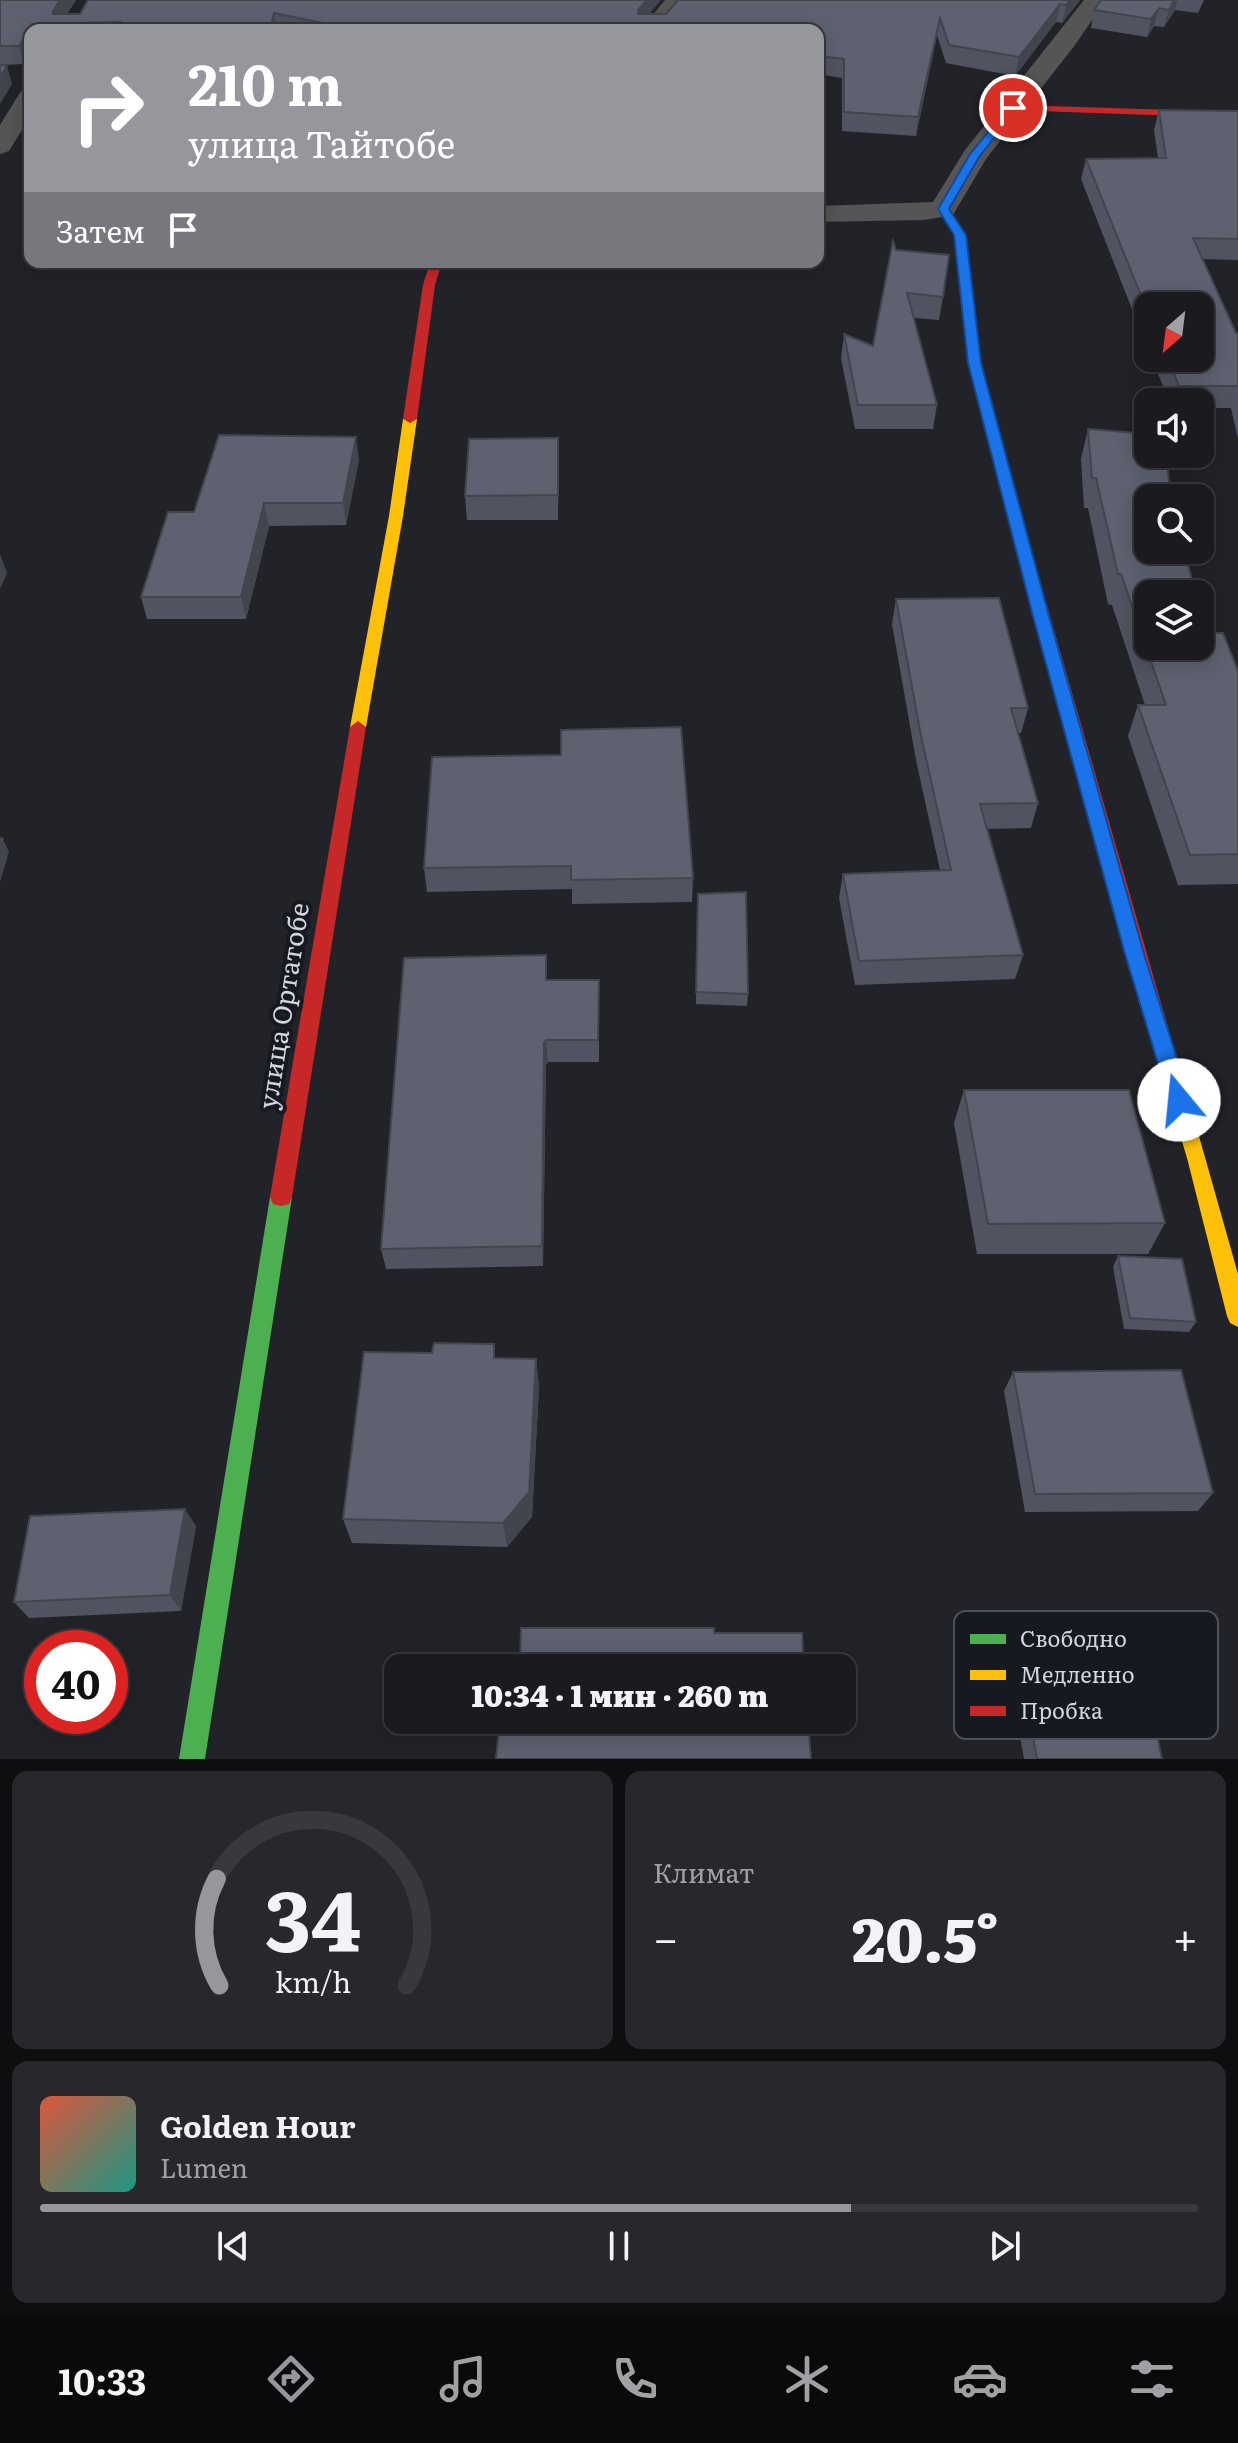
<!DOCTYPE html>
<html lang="ru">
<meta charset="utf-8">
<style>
body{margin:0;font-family:Literata,serif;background:#27272c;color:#f1f3f6;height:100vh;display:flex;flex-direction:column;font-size:30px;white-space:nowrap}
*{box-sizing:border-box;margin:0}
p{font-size:26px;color:#9fa1a4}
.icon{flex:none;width:44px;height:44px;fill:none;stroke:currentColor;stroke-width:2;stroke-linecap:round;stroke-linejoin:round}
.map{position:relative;height:1759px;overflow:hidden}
.sheet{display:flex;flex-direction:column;gap:12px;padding:12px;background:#0e0e11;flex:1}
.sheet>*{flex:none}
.guide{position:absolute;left:24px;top:24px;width:800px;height:244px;border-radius:16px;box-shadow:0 4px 20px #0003,0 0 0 2px #38383d;background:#95979d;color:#fff;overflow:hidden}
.needle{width:52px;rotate:208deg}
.controls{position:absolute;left:1134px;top:292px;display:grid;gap:16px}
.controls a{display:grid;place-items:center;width:80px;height:80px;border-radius:16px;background:#1a1a1f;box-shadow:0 4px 20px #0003,0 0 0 2px #38383d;font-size:40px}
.speed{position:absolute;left:24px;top:1630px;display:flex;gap:16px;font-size:40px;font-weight:700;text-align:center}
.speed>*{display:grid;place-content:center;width:104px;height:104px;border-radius:50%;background:#1a1a1f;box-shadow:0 4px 20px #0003,0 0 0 2px #38383d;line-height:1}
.speed .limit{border:12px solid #d22;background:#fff;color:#111}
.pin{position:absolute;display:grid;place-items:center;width:68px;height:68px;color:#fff;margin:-34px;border:4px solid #fff;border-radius:50%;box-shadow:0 2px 8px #0007}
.me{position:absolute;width:88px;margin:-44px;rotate:343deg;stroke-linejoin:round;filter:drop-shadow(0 0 6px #0008)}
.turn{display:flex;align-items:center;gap:28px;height:168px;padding:0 32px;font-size:36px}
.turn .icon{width:104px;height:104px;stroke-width:2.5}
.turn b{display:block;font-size:56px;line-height:68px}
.then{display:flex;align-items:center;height:76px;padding:0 32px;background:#0003;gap:16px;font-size:30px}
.big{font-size:60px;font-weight:800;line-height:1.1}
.sheet .card{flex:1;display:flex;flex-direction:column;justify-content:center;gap:12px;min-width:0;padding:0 28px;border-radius:16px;background:#27272c}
.sheet .dial{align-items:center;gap:0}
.dial svg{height:208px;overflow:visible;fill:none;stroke:#38383d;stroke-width:7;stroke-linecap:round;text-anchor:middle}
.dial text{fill:#f1f3f6;stroke:none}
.song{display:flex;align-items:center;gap:24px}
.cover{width:96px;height:96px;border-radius:12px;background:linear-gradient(135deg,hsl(10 70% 55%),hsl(170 70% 35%))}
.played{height:8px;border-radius:4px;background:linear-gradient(90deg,#95979d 70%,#38383d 70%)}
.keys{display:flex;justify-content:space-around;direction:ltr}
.heat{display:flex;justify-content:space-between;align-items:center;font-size:44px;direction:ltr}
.sheet .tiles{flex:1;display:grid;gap:12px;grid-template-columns:1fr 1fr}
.card:last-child{grid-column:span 2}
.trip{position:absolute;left:384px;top:1654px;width:472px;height:80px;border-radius:16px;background:#1a1a1f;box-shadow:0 4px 20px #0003,0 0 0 2px #38383d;font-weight:800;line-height:80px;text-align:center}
.menu{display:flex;height:128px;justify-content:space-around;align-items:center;background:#0a0a0c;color:#9fa1a4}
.menu .icon{width:56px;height:56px}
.menu .selected{color:#95979d}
.menu b{font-size:36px;color:#f1f3f6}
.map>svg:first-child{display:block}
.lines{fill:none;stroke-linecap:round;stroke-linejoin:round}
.street{fill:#555;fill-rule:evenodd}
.fast{fill:#4caf50;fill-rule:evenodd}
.slow{fill:#ffc107;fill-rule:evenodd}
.jam{fill:#c62828;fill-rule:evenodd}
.wall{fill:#515460}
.shaded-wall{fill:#42454e}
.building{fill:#5e6270;stroke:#42454e;stroke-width:2}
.route{fill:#1a73e8;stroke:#114b97;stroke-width:2}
.labels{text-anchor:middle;stroke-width:8;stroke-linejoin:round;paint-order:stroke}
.street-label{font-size:26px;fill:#d3d5dc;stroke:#161922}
.key{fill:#161922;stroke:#4f515a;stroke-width:2}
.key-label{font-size:22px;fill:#d3d5dc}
</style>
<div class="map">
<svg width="1238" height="1759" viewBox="0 0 1238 1759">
<rect width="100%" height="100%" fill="#222329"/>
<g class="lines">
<g class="street">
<polygon points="665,0 688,0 663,30 640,30"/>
<polygon points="1084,0 1106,0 1075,45 986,159 953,215 924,220 818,222 818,206 933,202 965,150"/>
<polygon points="30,89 30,117 9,151 0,154 0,125 21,91"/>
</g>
<polygon class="fast" points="281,1188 289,1190 292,1197 205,1759 179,1759 270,1197 273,1190"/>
<g class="slow">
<polygon points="939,207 947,207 966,235 980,363 1021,515 1014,519 1007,515 968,363 954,235 937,209"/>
<polygon points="410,415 417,419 403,516 366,727 358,733 350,727 389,516 403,419"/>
<polygon points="1168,1054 1175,1056 1178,1062 1238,1274 1238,1327 1230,1323 1227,1316 1187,1158 1158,1062 1161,1056"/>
</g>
<g class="jam">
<polygon points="1013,105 1238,112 1238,118 1009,110 1008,108"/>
<polygon points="430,262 442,262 435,285 417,419 410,423 403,419 423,285"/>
<polygon points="1014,511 1021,515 1178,1062 1175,1068 1168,1070 1161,1068 1158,1062 1007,515"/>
<polygon points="358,721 366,727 292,1197 289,1204 281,1206 273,1204 270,1197 350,727"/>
</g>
</g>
<g class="wall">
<polygon points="0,0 76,0 67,14 649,14 1080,0 1062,23 1056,22 1015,76 946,63 937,35 916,136 842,131 842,78 818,74 818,30 30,30 24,64 0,65"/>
<polygon points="1101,0 1204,0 1198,13 1175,10 1164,27 1154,26 1147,37 1091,28 1094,10"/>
<polygon points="1159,110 1238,111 1238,260 1202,259 1236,333 1238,333 1238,439 1231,408 1200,408 1200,402 1170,402 1151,358 1200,358 1148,306 1148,350 1081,179 1086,159 1158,158 1154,130"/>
<polygon points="896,250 943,297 939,320 914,318 937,405 933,429 855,429 841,358 844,334 873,346"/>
<polygon points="1088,429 1148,498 1206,633 1238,671 1238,884 1178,885 1128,736 1138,705 1145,705 1112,605 1108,604 1088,508 1084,508 1081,459"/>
<polygon points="558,438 558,520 467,520 465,496"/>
<polygon points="359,460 346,525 269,526 246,619 147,619 141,597 194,512"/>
<polygon points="896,599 1028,708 1021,733 1018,733 1038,803 1031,828 987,829 1023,955 1015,979 855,985 839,898 843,874 940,870 916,760 892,624"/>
<polygon points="561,755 693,878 692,902 572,904 572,889 427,892 424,868"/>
<polygon points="697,906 748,994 747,1006 696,1004"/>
<polygon points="548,980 599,980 599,1062 548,1062 546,1065 543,1266 386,1269 381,1249"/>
<polygon points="964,1090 1165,1223 1148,1254 977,1254 954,1123"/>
<polygon points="1118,1256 1196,1322 1189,1332 1124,1329 1113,1267"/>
<polygon points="496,1358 536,1359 539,1387 532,1517 507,1547 352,1543 343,1519"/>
<polygon points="1013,1372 1213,1493 1198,1511 1025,1512 1004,1391"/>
<polygon points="196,1526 181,1611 29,1618 14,1602"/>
<polygon points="1022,1677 1162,1759 1024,1759 1012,1691"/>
</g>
<g class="shaded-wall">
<polygon points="60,0 76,0 61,23 56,23 53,11"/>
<polygon points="647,0 661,0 638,28 638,10"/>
<polygon points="1070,0 1080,0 1062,23 1066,5"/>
<polygon points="1174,0 1177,0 1175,10 1164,27 1169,10"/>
<polygon points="1060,4 1056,22 1015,76 1019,57"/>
<polygon points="1159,8 1154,26 1147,37 1151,19"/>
<polygon points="274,13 277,30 270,30"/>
<polygon points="940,18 937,35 916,136 918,117"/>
<polygon points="32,24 33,30 30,30 30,53 24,64 19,46"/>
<polygon points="7,66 12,84 0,104 0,77"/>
<polygon points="356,437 359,460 346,525 343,503"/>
<polygon points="558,438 559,462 558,520"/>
<polygon points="264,503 269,526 246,619 241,597"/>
<polygon points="0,554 7,573 0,589"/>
<polygon points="3,839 9,852 0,882 0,850"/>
<polygon points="546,1040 548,1062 546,1065 543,1266 542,1246 544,1043"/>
<polygon points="536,1359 539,1387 532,1517 507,1547 503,1523"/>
<polygon points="185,1509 196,1526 181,1611 170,1595"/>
</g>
<g class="building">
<polygon points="0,0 60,0 53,11 53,14 80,14 88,0 647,0 638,10 638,14 666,14 678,0 1070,0 1066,5 1060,4 1019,57 949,45 940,18 918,117 844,112 844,59 818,56 818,30 357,30 274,13 270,30 146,30 120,22 32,24 19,46 0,46"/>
<polygon points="1101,0 1174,0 1169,10 1159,8 1151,19 1094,10"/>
<polygon points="0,65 7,66 0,77"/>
<polygon points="1159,110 1238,111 1238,239 1193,238 1236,333 1238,333 1238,386 1179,386 1167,358 1200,358 1200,306 1148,306 1148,313 1086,159 1166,158"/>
<polygon points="893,241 896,250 949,255 943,297 907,293 937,405 858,405 844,334 873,346"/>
<polygon points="1088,429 1148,434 1148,454 1166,454 1171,498 1148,498 1148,550 1184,550 1196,594 1148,594 1148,646 1200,646 1200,609 1206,633 1223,633 1238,671 1238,854 1190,855 1138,705 1166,705 1121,574 1118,574 1096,478 1092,478"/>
<polygon points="219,435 356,437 343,503 264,503 241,597 141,597 168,512 194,512"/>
<polygon points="558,438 558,495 465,496 469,439"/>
<polygon points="999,598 1028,708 1011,708 1038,803 980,804 1023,955 859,961 843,874 951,870 921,736 896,599"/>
<polygon points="681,727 693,878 571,880 571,866 424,868 432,757 561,755 561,730"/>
<polygon points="0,838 3,839 0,850"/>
<polygon points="746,892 748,994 696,992 698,894"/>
<polygon points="546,955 546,980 599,980 598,1040 546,1040 544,1043 542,1246 381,1249 404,958"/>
<polygon points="964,1090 1129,1090 1165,1223 988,1224"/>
<polygon points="1118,1256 1182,1259 1196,1322 1130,1318"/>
<polygon points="434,1343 494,1344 494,1358 536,1359 529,1492 503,1523 343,1519 364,1352 432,1353"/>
<polygon points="1181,1370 1213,1493 1035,1494 1013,1372"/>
<polygon points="185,1509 170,1595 14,1602 30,1516"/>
<polygon points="521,1628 714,1628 714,1633 802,1633 804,1668 520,1668"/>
<polygon points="1144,1675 1162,1759 1037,1759 1022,1677"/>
<polygon points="500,1720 808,1720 811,1759 497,1759 496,1758"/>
</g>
<polygon class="route" points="1010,105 1018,108 979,157 949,209 966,235 981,363 1049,616 1144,954 1190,1100 1187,1106 1179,1108 1172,1106 1169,1100 1125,954 1033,616 968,363 954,235 938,209 970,154"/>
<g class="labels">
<g class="street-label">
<text transform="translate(284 1006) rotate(-81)" y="9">улица Ортатобе</text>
</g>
</g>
<rect x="954" y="1611" width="264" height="128" rx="12" class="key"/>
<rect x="970" y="1634" width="36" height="10" fill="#4caf50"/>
<rect x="970" y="1670" width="36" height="10" fill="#ffc107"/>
<rect x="970" y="1706" width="36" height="10" fill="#c62828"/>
<g class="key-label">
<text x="1020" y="1647">Свободно</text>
<text x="1020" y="1683">Медленно</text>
<text x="1020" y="1719">Пробка</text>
</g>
</svg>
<div class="controls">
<a><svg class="needle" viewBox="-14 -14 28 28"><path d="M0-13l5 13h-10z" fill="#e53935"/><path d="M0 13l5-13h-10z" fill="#9fa1a4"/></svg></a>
<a><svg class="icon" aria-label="sound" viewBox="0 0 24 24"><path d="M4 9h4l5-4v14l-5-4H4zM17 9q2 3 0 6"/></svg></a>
<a><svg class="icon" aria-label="search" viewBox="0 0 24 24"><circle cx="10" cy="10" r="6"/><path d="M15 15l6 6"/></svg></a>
<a><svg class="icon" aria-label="layers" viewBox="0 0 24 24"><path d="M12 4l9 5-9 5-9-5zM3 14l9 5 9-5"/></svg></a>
</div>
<div class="speed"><div class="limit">40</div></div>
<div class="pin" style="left:1013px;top:108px;background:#d93025"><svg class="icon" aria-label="arrive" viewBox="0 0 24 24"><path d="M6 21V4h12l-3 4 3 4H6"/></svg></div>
<svg class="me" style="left:1179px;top:1100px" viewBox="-20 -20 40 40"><circle r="19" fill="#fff"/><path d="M0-13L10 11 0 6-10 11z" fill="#1a73e8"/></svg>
<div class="trip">10:34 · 1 мин · 260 m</div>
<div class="guide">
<div class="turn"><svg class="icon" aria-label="right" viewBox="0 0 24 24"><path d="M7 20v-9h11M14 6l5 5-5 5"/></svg><div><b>210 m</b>улица Тайтобе</div></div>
<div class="then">Затем<svg class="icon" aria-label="arrive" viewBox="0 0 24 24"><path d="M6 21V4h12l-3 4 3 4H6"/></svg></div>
</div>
</div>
<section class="sheet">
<div class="tiles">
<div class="card dial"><svg viewBox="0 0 100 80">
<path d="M14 69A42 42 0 1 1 86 69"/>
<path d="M14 69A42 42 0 0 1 13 28" stroke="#95979d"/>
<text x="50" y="56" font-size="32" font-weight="700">34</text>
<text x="50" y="72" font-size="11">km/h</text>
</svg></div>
<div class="card"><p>Климат</p>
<div class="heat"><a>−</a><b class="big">20.5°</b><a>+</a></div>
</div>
<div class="card">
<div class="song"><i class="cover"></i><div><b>Golden Hour</b><p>Lumen</p></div></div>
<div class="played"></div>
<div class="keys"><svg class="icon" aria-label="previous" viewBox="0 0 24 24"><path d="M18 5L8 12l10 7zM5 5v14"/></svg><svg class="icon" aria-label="pause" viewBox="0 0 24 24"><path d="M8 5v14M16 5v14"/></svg><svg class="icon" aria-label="next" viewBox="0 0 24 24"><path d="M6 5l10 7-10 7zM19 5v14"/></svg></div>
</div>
</div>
</section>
<nav class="menu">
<b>10:33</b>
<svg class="icon selected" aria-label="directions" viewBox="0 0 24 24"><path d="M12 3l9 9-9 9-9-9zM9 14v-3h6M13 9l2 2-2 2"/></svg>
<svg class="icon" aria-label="music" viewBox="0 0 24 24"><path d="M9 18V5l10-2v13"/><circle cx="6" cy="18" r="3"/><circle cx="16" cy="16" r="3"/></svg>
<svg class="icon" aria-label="phone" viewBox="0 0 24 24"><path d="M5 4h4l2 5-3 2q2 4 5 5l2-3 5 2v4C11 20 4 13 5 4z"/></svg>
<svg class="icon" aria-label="climate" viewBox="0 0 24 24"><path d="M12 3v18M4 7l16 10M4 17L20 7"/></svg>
<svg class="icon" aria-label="car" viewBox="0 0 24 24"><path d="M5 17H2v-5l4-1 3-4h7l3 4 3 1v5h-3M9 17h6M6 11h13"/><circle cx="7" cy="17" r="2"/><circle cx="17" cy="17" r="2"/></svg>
<svg class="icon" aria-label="filters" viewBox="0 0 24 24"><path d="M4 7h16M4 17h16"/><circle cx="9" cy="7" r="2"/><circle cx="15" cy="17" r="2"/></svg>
</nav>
